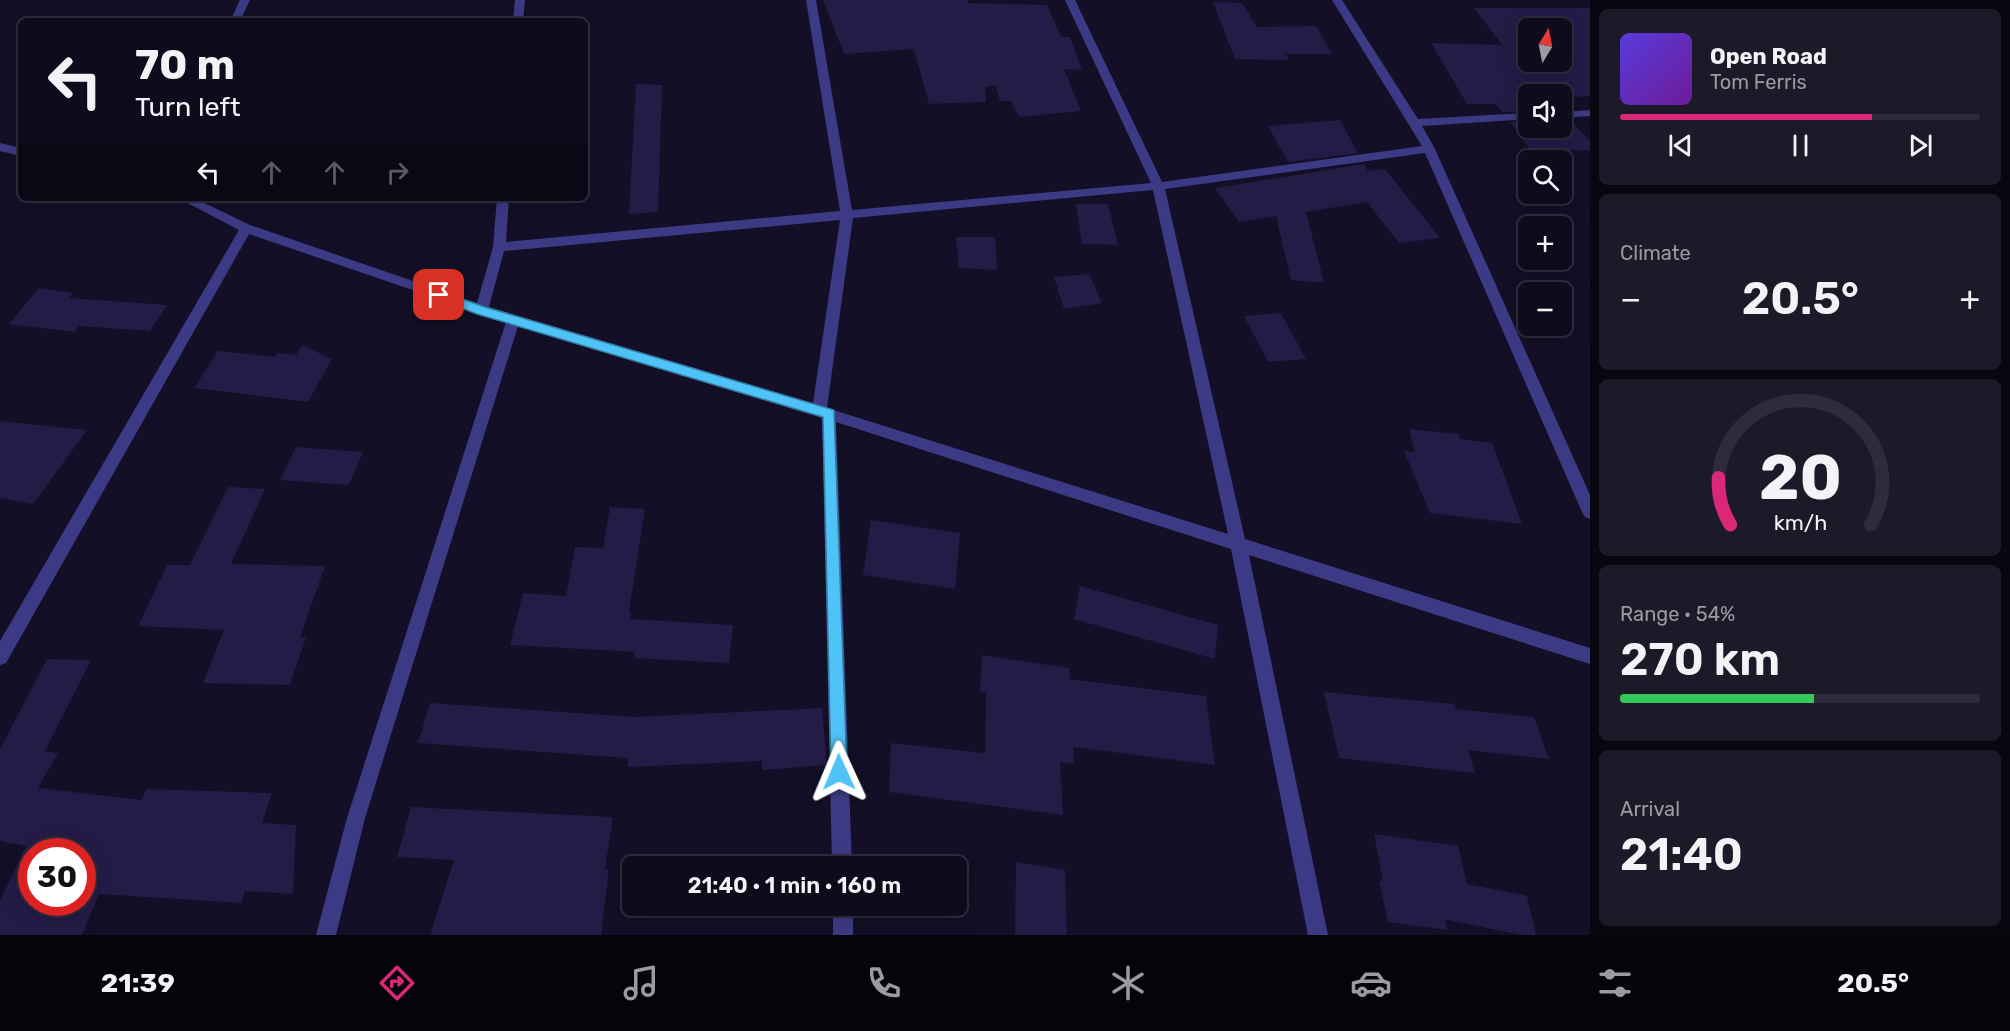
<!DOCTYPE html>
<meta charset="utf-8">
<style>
body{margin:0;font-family:Rubik,sans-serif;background:#1c1929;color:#f1f3f6;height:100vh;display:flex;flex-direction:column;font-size:22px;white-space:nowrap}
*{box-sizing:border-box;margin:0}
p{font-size:20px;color:#9b9ba3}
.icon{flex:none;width:33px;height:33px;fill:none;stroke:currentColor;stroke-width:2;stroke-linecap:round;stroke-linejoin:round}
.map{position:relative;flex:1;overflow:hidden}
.details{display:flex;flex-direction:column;gap:9px;padding:9px;background:#08060f;width:420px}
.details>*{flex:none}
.banner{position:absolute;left:18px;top:18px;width:570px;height:183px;border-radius:9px;box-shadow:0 6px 24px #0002,0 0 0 2px #2e2b3b;background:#0e0b1c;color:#f1f3f6;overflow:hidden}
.needle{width:39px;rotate:10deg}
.controls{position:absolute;left:1518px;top:18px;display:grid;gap:12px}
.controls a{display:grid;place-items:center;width:54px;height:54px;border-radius:9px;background:#0e0b1c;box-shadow:0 6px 24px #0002,0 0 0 2px #2e2b3b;font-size:30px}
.speed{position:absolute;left:18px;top:838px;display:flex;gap:12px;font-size:30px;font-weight:700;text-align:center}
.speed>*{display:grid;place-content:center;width:78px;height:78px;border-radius:50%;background:#0e0b1c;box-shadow:0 6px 24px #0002,0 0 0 2px #2e2b3b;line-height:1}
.speed .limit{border:9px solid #d22;background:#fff;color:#111}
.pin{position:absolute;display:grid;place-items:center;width:51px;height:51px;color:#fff;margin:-26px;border-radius:12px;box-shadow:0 3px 9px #0006}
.me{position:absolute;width:66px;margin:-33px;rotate:359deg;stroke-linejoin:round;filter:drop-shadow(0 0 4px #0008)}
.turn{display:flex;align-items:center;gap:21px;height:126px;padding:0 18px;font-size:27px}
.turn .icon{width:78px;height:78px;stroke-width:2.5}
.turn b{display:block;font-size:42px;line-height:51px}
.lanes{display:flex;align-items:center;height:57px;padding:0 18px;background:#0003;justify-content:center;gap:30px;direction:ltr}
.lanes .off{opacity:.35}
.big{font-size:45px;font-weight:600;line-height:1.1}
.details .card{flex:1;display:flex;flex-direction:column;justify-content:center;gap:9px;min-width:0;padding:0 21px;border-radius:9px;background:#1c1929}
.details .dial{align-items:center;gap:0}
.dial svg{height:156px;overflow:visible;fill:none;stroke:#2e2b3b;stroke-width:7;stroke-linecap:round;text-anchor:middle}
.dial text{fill:#f1f3f6;stroke:none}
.song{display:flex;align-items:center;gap:18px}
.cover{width:72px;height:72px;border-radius:9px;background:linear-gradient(135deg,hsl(250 70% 55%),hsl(280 70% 35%))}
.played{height:6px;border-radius:3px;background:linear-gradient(90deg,#db2777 70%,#2e2b3b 70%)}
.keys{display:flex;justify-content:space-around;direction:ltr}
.heat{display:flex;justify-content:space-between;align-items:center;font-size:33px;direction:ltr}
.charge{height:9px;border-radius:4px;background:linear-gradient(90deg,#34c759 54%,#2e2b3b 0)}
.trip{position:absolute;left:622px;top:856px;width:345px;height:60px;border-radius:9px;background:#0e0b1c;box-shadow:0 6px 24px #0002,0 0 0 2px #2e2b3b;font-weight:600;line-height:60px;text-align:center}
.dock{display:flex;height:96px;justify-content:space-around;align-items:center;background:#06040b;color:#9b9ba3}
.dock .icon{width:42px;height:42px}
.dock .current{color:#db2777}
.dock b{font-size:27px;color:#f1f3f6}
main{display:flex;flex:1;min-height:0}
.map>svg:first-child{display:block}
.building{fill:#241b47;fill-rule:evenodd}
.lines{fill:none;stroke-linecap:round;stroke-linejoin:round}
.minor{fill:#3d3a85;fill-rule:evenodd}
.route{fill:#4fc3f7;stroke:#337fa1;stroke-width:1.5}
</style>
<main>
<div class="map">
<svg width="1590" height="935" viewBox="0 0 1590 935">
<rect width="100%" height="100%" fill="#130f26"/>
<g class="building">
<polygon points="823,0 967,0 968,3 1047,5 1061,37 1070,37 1082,70 1064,69 1081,111 1019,117 1011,101 1000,101 995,85 985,87 986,102 929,104 914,49 844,54"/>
<polygon points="1213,2 1242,3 1257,27 1316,26 1332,54 1286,54 1289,60 1235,59"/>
<path d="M1474,8h116v88l-28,2v-4h-34v17l-26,1 -7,-8h-28l-36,-61 71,2zM1528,28h34v34h-34z"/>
<polygon points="636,84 662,85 658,212 629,214"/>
<polygon points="1340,120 1358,153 1288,162 1268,126"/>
<polygon points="1562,120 1570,120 1590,141 1590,150 1532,152 1510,122 1528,121 1528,128 1562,128"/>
<polygon points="1364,164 1368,171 1385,169 1440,238 1399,243 1367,202 1306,212 1324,283 1291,280 1276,216 1239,222 1215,188"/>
<polygon points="1076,204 1108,204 1118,245 1082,244"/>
<polygon points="956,237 995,237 997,270 959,268"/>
<polygon points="1089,274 1102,303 1064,309 1054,277"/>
<polygon points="39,288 73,293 69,298 167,305 150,331 79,326 75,332 9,324"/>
<polygon points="1281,313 1306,359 1268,362 1244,316"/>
<polygon points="302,345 332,359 308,402 194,388 218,351 275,357 278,353 296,355"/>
<polygon points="0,421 87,430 33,504 0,498"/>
<polygon points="1409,429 1459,434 1460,439 1492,443 1522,524 1430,513 1404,451 1415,452"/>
<polygon points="296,447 363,452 349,485 280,480"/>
<polygon points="228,487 265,489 231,564 325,566 300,638 306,638 290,685 203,683 224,630 138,626 167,565 190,565"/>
<polygon points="610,507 645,509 629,612 631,612 630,619 733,625 729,663 634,658 635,652 510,645 523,593 566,596 575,547 603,548"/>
<polygon points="871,520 960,533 955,589 863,575"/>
<polygon points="1080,586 1218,625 1215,659 1074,619"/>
<polygon points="982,655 1069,668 1069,679 1206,696 1215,765 1073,747 1074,764 1060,762 1063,815 889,792 891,743 985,753 986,692 980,691"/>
<path d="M47,659l44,1 -46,91 13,2 -20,35 104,12 4,-11 126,4 -10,30 34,2 -3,69 -48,-3 -4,12 -142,-9 -17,41h-82v-34l26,-55 -26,-5v-92zM32,852h50v51h-50z"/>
<polygon points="1324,692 1455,704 1456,709 1534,717 1549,759 1468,750 1475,773 1339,758"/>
<polygon points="430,703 635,717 822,708 827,765 762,770 762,761 628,767 628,758 418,743"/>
<polygon points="411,807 613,817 605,869 609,869 601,935 430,935 454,860 397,857"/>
<polygon points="1374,834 1458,846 1467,884 1527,896 1536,935 1521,935 1444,919 1447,930 1388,922 1379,881 1383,881"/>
<polygon points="1016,862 1065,870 1067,935 1015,935"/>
</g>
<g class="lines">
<g class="minor">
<polygon points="240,0 250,0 240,21 230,21"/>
<polygon points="515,0 525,0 523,21 513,21"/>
<path d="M806,0h10l36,210 299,-27 -86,-183h10l87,182 260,-36 -90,-146h10l76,119 110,-6v6l-106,7 13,23 155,346v24l-5,-2 -3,-5 -157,-359 -260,36 80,350 345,109v16l-341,-109 79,380h-20l-77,-386 -395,-127 16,445h-20l-10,-449 -304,-92 -153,492 -29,117h-20l31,-117 159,-496 -257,-88 -243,429 -6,2v-24l239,-411 -61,-32h16l56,27 227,78 16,-56 4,-49h12l-3,44 334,-31zM1153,190l75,344 -401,-126 26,-190zM840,220l-27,183 -324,-96 15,-56z"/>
<polygon points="1590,110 1590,116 1562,118 1562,112"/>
<polygon points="0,143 21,148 21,156 0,151"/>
<rect x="833" y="906" width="20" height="29"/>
</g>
</g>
<polygon class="route" points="439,291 485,307 834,410 847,772 845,778 839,780 833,778 831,772 823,417 477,314 435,298 433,295"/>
</svg>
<div class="controls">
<a><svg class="needle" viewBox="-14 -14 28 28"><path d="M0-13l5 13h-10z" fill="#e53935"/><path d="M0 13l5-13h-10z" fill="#9b9ba3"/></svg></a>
<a><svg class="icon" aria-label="sound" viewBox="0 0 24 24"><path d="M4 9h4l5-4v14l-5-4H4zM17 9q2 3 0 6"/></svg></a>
<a><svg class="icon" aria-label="search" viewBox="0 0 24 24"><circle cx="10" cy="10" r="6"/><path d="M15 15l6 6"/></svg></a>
<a>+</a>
<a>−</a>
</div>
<div class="speed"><div class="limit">30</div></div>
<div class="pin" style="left:439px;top:295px;background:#d93025"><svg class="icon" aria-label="arrive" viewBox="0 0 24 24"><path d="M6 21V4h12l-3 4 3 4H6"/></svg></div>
<svg class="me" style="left:839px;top:772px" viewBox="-20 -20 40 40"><path d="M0-17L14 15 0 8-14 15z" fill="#4fc3f7" stroke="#fff" stroke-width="4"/></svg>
<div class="trip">21:40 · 1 min · 160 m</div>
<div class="banner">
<div class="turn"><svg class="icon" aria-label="left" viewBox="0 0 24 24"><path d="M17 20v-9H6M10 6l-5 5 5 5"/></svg><div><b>70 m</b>Turn left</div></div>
<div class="lanes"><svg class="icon" aria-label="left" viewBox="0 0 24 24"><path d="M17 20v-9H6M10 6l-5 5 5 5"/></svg><svg class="icon off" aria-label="ahead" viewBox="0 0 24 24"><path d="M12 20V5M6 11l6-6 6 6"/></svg><svg class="icon off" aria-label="ahead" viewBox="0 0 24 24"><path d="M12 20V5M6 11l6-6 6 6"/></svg><svg class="icon off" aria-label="right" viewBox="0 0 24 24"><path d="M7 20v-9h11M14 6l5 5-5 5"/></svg></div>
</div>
</div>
<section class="details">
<div class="card">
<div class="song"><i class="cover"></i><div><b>Open Road</b><p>Tom Ferris</p></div></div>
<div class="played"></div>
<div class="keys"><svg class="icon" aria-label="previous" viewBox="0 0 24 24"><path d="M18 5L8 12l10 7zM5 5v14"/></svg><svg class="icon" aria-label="pause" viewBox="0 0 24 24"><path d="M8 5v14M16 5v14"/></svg><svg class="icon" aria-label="next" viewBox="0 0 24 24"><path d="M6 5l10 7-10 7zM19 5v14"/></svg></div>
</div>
<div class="card"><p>Climate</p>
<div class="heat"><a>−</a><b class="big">20.5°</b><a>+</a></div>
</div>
<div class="card dial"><svg viewBox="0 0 100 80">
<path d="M14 69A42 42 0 1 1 86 69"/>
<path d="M14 69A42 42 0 0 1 8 45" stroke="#db2777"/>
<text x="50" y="56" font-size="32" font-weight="700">20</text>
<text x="50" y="72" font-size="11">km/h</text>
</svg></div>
<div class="card"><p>Range · 54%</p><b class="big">270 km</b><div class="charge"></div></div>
<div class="card"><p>Arrival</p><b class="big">21:40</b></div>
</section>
</main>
<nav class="dock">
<b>21:39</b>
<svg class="icon current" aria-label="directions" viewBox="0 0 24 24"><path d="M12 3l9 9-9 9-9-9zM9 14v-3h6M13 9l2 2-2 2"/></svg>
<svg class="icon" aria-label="music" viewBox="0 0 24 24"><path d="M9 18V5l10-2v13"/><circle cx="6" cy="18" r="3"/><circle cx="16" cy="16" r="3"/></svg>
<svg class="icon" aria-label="phone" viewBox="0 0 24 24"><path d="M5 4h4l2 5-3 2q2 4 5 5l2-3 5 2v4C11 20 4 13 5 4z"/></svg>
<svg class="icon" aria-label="climate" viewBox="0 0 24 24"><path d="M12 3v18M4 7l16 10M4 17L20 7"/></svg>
<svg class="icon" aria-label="car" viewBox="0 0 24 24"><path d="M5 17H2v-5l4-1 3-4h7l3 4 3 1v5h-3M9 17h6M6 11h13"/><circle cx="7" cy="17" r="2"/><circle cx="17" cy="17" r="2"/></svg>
<svg class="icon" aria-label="filters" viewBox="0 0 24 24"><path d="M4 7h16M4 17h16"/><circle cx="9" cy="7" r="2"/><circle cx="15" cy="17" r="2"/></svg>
<b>20.5°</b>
</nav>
